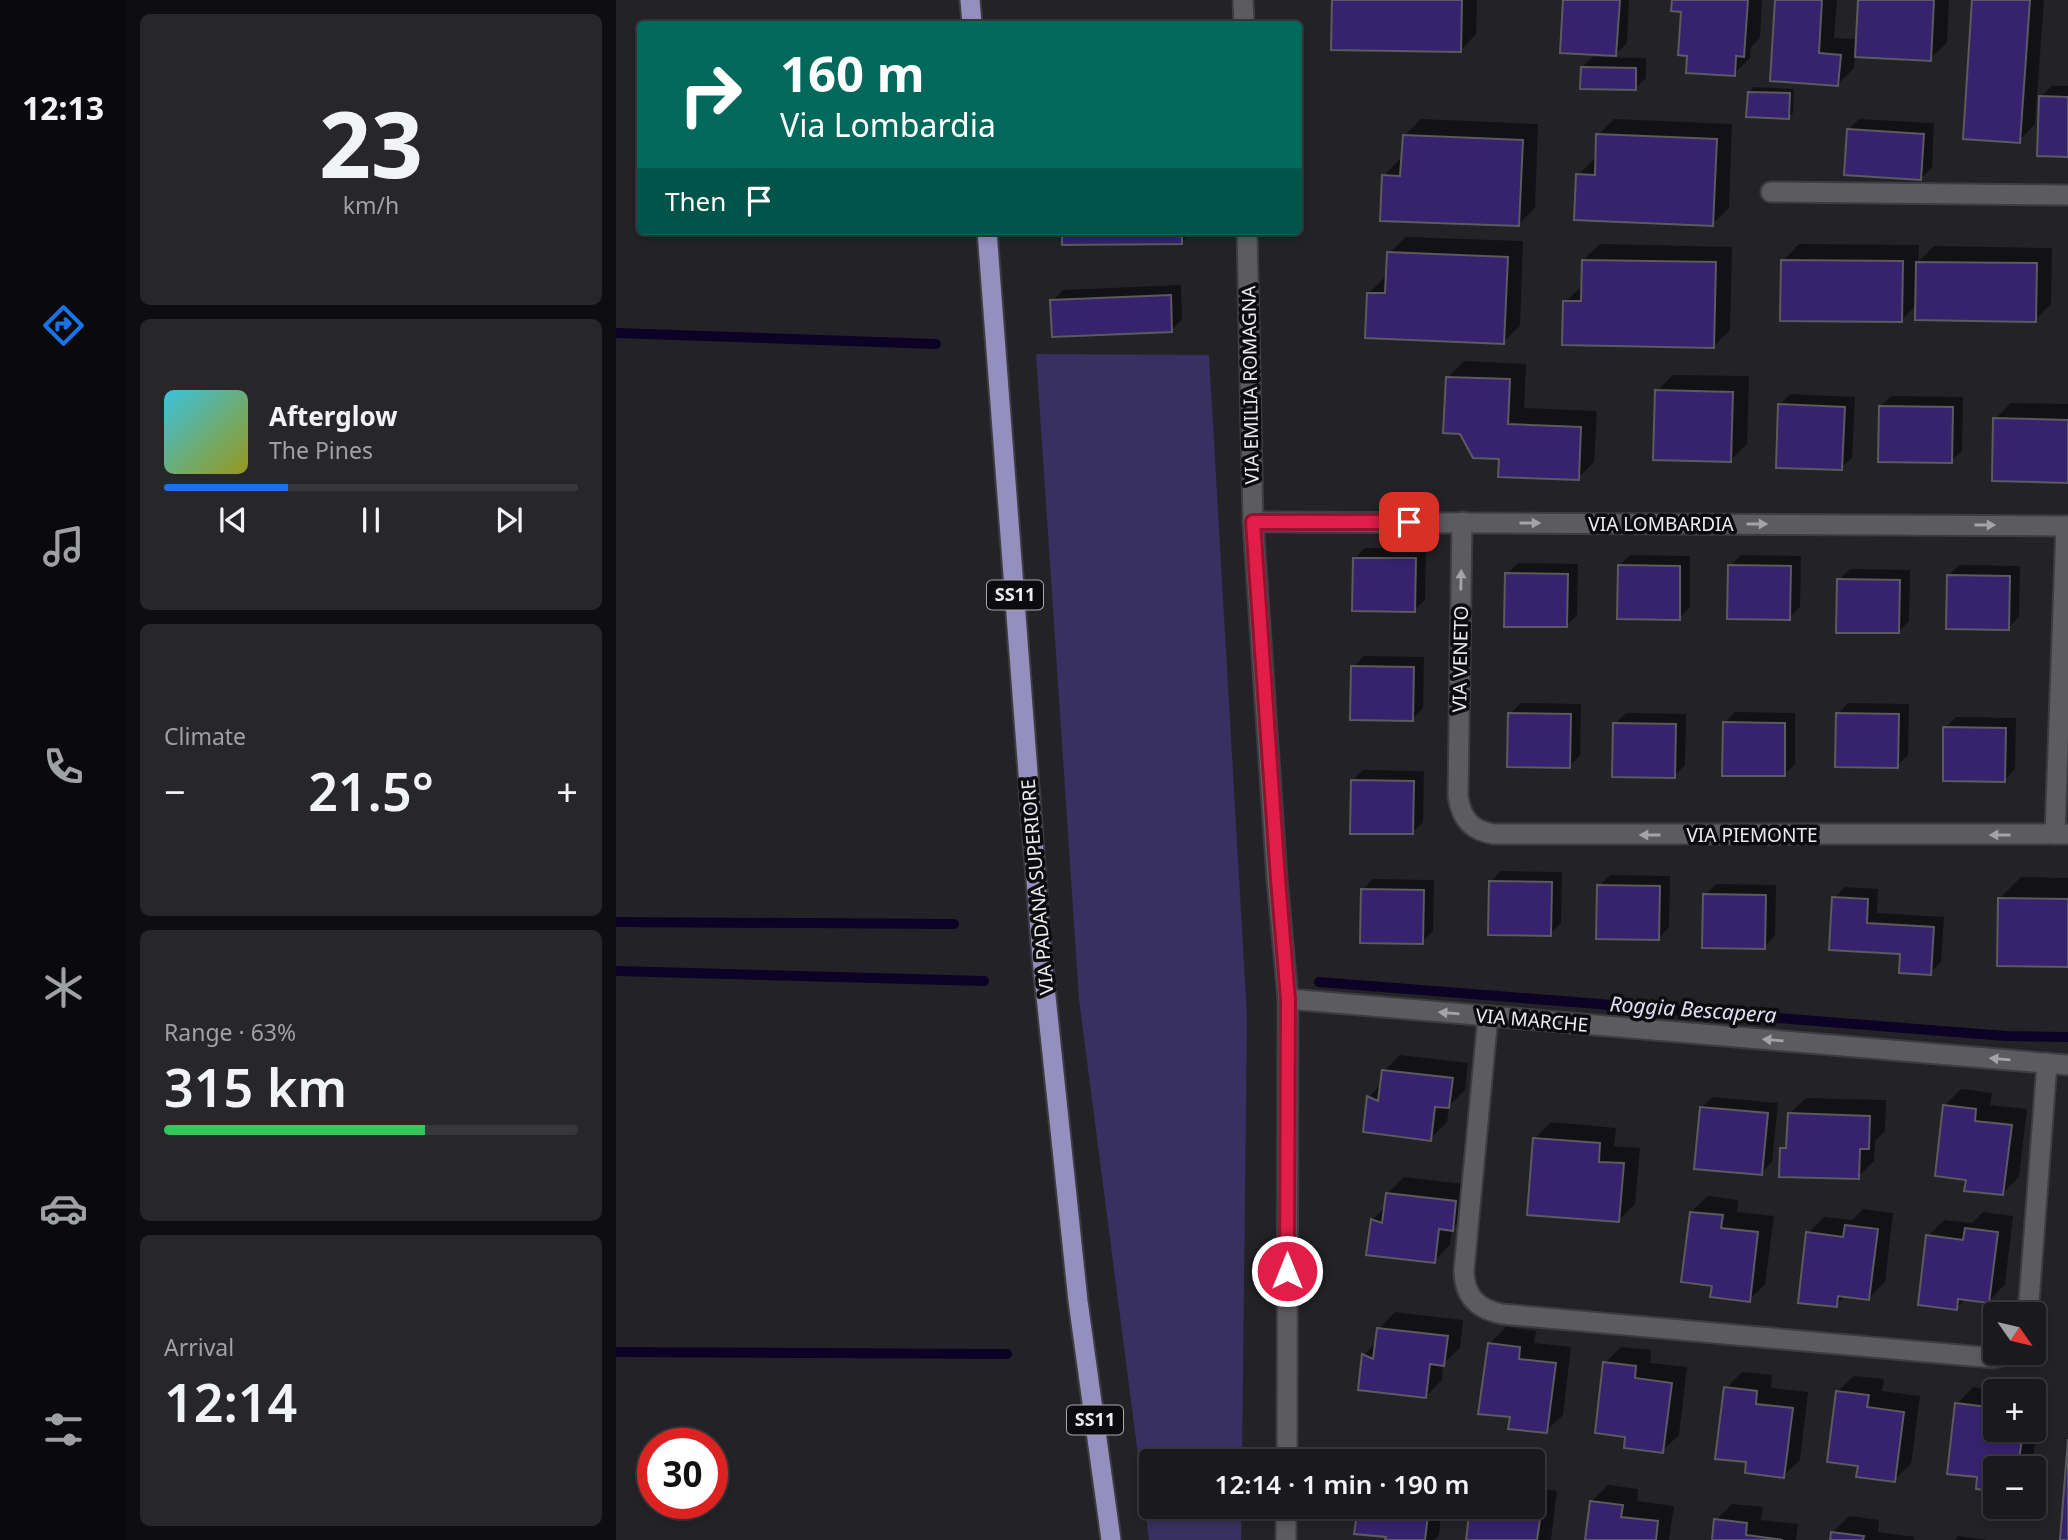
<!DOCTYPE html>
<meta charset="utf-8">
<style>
body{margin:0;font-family:"Noto Sans",sans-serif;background:#27272a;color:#f1f3f6;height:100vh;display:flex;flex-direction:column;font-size:26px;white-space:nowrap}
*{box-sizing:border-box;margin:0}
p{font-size:23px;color:#9fa1a4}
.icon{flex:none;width:38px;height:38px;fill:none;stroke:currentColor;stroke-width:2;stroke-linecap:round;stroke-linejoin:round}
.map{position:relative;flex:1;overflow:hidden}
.sheet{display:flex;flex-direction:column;gap:14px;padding:14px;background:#0e0e10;width:490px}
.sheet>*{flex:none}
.banner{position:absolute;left:21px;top:21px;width:665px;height:214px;border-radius:7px;box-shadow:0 4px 10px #0003,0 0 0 2px #38383b;background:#00695c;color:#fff;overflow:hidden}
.needle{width:46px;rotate:124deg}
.controls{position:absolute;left:1367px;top:1302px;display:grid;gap:14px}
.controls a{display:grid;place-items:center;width:63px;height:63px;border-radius:7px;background:#1a1a1d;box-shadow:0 4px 10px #0003,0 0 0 2px #38383b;font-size:35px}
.speed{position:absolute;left:21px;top:1428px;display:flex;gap:14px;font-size:35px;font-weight:700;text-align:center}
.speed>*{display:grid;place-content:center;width:91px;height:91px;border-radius:50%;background:#1a1a1d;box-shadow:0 4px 10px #0003,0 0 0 2px #38383b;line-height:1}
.speed .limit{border:10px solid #d22;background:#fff;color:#111}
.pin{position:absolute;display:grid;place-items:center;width:60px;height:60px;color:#fff;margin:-30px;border-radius:14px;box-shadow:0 4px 10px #0006}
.me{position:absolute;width:77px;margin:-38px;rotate:0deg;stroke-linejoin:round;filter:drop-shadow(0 0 5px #0008)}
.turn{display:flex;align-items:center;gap:24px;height:147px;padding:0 28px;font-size:32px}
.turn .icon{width:91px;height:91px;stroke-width:2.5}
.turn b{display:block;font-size:49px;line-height:60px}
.then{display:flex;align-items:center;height:66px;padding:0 28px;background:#0003;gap:14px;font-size:26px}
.big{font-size:52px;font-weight:600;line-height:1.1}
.sheet .widget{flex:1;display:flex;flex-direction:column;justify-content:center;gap:10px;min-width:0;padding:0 24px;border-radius:10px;background:#27272a}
.sheet .dial{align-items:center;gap:0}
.dial b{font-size:91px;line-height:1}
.song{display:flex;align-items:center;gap:21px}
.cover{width:84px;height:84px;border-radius:10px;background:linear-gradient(135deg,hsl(190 70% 55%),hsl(60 70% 35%))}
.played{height:7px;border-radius:4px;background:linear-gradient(90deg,#1a73e8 30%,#38383b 30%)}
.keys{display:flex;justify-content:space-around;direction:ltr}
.heat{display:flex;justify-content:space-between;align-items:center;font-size:38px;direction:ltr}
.charge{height:10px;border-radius:5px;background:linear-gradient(90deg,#34c759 63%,#38383b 0)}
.trip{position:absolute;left:523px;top:1449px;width:406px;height:70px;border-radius:7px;background:#1a1a1d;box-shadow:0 4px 10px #0003,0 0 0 2px #38383b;font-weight:600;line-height:70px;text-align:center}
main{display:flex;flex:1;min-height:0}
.menu{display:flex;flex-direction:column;width:126px;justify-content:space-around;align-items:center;background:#0a0a0c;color:#9fa1a4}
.menu .icon{width:49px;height:49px}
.menu .active{color:#1a73e8}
.menu b{font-size:32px;color:#f1f3f6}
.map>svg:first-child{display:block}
.green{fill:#383060}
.shadow{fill:#0007}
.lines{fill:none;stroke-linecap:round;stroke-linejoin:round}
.stream{stroke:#0c0226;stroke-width:10}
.building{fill:#36226d;stroke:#5a5a60;stroke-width:2}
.service-casing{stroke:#3d3d41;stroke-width:23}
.minor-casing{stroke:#3d3d41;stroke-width:23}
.primary-casing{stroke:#3d3d41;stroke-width:23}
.service{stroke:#5b5b60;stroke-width:19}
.minor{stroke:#5b5b60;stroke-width:19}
.primary{stroke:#958fbf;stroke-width:19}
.oneway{fill:#a4a4a8}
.route-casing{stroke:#92132f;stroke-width:18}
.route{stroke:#e11d48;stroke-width:12}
.labels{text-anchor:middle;stroke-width:7;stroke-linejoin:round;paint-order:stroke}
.shield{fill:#0c0c0e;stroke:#a9a9ac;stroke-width:2}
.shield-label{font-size:18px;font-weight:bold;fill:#ececef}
.street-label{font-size:19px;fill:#ececef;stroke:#0c0c0e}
.water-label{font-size:21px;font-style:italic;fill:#e1dff5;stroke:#0c0c0e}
</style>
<main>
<nav class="menu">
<b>12:13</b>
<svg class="icon active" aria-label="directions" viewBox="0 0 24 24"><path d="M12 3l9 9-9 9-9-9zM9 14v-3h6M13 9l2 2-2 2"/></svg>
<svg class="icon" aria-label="music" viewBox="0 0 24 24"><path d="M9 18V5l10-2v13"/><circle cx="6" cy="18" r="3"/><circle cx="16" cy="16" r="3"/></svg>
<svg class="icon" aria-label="phone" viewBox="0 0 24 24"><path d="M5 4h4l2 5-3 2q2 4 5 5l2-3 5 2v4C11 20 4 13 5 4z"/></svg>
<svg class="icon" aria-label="climate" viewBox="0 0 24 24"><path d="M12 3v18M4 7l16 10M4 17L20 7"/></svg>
<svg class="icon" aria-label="car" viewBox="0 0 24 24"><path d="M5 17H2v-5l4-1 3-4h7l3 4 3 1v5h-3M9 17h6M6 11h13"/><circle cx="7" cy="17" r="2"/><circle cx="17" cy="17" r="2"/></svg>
<svg class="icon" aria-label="filters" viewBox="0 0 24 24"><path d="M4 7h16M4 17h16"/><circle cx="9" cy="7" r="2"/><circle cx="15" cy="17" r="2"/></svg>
</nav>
<section class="sheet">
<div class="widget dial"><b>23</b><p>km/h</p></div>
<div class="widget">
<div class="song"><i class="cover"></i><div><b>Afterglow</b><p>The Pines</p></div></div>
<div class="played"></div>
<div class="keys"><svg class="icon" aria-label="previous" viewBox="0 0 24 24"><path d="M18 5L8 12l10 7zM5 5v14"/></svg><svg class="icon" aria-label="pause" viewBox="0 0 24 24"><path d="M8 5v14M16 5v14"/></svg><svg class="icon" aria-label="next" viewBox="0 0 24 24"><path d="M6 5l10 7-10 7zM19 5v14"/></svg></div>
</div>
<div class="widget"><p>Climate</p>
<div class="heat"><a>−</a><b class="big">21.5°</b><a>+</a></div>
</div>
<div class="widget"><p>Range · 63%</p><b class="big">315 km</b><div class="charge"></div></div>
<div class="widget"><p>Arrival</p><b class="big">12:14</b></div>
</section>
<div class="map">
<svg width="1452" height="1540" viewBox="0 0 1452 1540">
<rect width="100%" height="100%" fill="#232327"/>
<polygon class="green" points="420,354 593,355 631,1017 626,1461 536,1461 536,1507 626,1507 625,1540 533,1540 463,999"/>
<g class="shadow">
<polygon points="718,0 861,0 860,34 844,51"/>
<polygon points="949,0 1013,0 1011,43 1000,54"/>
<polygon points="1058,0 1146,0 1144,38 1135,47 1134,58 1118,74 1073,54 1067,10"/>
<polygon points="1161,0 1221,0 1218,38 1242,39 1244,0 1333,0 1331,43 1314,59 1239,55 1238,68 1222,84"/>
<polygon points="1358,0 1428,0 1419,124 1403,141"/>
<polygon points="977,57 1030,58 1030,78 1019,89 966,67"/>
<polygon points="1436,86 1452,86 1452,155 1423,154 1425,96"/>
<polygon points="1138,87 1178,89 1177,113 1172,117 1133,92"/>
<polygon points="805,119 922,124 919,208 902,225 768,176 784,159 787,159 788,136"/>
<polygon points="998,119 1116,124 1113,208 1096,224 962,175 978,159 981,159 982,135"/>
<polygon points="1243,119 1318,123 1316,168 1305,178 1233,129"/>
<polygon points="448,231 576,231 565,242"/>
<polygon points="790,237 907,241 904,326 887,342 753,293 769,277 772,277 773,253"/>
<polygon points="984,244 1116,247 1114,330 1098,346 949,302 967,285 967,260"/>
<polygon points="1183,244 1303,245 1302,262 1318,246 1436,248 1435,304 1419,320 1301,304 1286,320 1167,261"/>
<polygon points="565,285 566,320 555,330 436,301 447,290"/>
<polygon points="848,361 910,364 908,408 981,411 978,462 962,478 885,457 832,377"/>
<polygon points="1057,375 1133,376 1131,444 1115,460 1041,391"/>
<polygon points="1174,394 1239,397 1236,458 1225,468 1164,405"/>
<polygon points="1275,396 1347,397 1346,451 1335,461 1264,407"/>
<polygon points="1395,403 1452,404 1452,481 1377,479 1379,419"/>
<polygon points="749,548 810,548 809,600 798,610 739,558"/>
<polygon points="1014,555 1074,556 1074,607 1063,618 1003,566"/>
<polygon points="1125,555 1185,556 1184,607 1173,618 1114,566"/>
<polygon points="902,563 962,564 961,615 951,625 891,574"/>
<polygon points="1343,565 1404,566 1403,617 1392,628 1332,576"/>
<polygon points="1234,569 1294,570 1293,621 1282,632 1223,580"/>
<polygon points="748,656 808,657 807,708 797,719 737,667"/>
<polygon points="905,703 965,704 964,755 954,766 894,714"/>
<polygon points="1232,703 1293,704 1292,755 1281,766 1222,714"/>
<polygon points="1119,712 1179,713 1179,764 1168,775 1109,723"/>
<polygon points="1010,713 1070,714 1069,765 1058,776 999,724"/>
<polygon points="1340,717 1400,718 1399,769 1389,780 1329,728"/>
<polygon points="747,770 808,771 807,822 796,833 737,780"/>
<polygon points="885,871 946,872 945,923 934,934 874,882"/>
<polygon points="994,875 1054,876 1053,927 1043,938 983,886"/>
<polygon points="1405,877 1452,878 1452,966 1382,965 1384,898"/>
<polygon points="757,879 818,880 817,931 806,942 746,890"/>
<polygon points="1100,884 1160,885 1159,936 1148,947 1089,895"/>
<polygon points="1229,887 1262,889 1261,913 1328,917 1325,962 1314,973 1286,952 1218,898"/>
<polygon points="784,1055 852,1063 849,1090 833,1106 831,1122 814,1139 753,1097 766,1083 768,1071"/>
<polygon points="1345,1089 1376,1093 1374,1105 1411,1109 1403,1177 1386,1194 1352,1178 1329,1105"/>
<polygon points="1097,1097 1162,1103 1156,1162 1145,1173 1086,1107"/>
<polygon points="1190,1098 1270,1100 1269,1131 1259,1141 1258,1161 1242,1177 1166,1149 1172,1142 1173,1114"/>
<polygon points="935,1122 1000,1128 998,1146 1024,1148 1019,1204 1003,1220 919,1138"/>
<polygon points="788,1177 856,1185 852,1213 836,1229 834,1245 818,1261 756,1220 770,1206 771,1194"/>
<polygon points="1092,1196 1122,1200 1121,1212 1158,1216 1149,1284 1133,1300 1098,1285 1075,1212"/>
<polygon points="1247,1209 1277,1213 1269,1282 1253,1298 1230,1295 1220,1305 1192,1233 1208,1217 1236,1220"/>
<polygon points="1367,1212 1397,1216 1389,1284 1373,1301 1351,1298 1340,1308 1312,1236 1328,1220 1356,1223"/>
<polygon points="779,1312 847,1320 844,1348 827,1364 826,1380 809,1397 748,1355 761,1341 763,1329"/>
<polygon points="890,1327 920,1331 918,1343 955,1347 947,1415 930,1431 896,1416 873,1344"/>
<polygon points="1005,1347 1035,1350 1034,1363 1071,1367 1063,1435 1046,1451 1011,1435 989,1363"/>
<polygon points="1126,1372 1156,1375 1155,1388 1192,1392 1184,1460 1167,1476 1132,1460 1110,1388"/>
<polygon points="1238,1376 1268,1379 1266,1391 1304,1396 1295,1464 1278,1480 1244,1464 1221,1392"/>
<polygon points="1357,1387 1388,1391 1379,1391 1379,1430 1418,1430 1418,1407 1423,1408 1416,1468 1379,1468 1379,1489 1363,1476 1341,1404"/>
<polygon points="765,1447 796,1451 794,1461 751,1461"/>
<polygon points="992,1485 1022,1489 1021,1501 1058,1506 1053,1540 971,1540 975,1502"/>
<polygon points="917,1488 941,1491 935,1540 852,1540 856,1507 917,1507"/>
<polygon points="1116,1504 1147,1507 1145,1520 1182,1524 1180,1540 1098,1540 1100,1520"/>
<polygon points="743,1507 826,1507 823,1535 818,1540 771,1540 772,1536 740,1532"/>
<polygon points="1233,1516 1263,1520 1262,1532 1299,1537 1298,1540 1216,1540 1216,1533"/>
<polygon points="1342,1536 1373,1540 1339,1540"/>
</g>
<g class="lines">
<g class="stream">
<polyline points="0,333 320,344"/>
<polyline points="0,922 338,924"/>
<polyline points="0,971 368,981"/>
<polyline points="703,982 1390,1036 1452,1037"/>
<polyline points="0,1352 391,1354"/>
</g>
</g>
<g class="building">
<polygon points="716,0 846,0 845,52 715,50"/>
<polygon points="947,0 1004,0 1000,56 944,53"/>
<polygon points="1056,0 1132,0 1128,57 1120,56 1119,76 1070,73 1071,56 1062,55 1065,12 1055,11"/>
<polygon points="1159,0 1206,0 1203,53 1225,55 1222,86 1154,81"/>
<polygon points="1242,0 1318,0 1315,61 1239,57"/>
<polygon points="1356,0 1414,0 1404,143 1347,139"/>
<polygon points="965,67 1020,68 1020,90 964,89"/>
<polygon points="1132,92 1174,93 1173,119 1130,117"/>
<polygon points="1423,96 1452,97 1452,157 1421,156"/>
<polygon points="1231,129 1308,134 1305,180 1228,175"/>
<polygon points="980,134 1101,139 1097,226 958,220 960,174 979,175"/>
<polygon points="787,135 907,140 903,226 764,221 766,175 784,176"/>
<polygon points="446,231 566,231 566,244 446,245"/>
<polygon points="771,252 892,257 888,344 749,338 751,293 769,293"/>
<polygon points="966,260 1100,262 1098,348 946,345 947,301 965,301"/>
<polygon points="1165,260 1287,261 1286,322 1164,321"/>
<polygon points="1300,262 1421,263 1420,322 1299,320"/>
<polygon points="555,295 556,332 436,337 434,300"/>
<polygon points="830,377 894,379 892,424 965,427 963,480 882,477 883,459 857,458 844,434 827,433"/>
<polygon points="1039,390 1117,392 1115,462 1037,460"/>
<polygon points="1162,404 1229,407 1226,470 1160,468"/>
<polygon points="1263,406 1337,407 1336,463 1262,462"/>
<polygon points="1377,418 1452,420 1452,483 1376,481"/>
<polygon points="737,558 800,558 799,612 736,611"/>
<polygon points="1002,565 1064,566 1064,620 1001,619"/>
<polygon points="1112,565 1175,566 1174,620 1111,619"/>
<polygon points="889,573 952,574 951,627 888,627"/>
<polygon points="1331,575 1394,576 1393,630 1330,629"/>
<polygon points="1221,579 1284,580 1283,633 1220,633"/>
<polygon points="735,666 798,667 797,721 734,720"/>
<polygon points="892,713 955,714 954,768 891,767"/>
<polygon points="1220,713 1283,714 1282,768 1219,767"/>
<polygon points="1107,722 1169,723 1169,776 1106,776"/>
<polygon points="997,723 1060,724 1059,778 996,777"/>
<polygon points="1327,727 1390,728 1389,782 1327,781"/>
<polygon points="735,780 798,781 797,834 734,834"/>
<polygon points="873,881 936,882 935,936 872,935"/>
<polygon points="981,885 1044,886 1043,940 980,939"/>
<polygon points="745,889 808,890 807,944 744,943"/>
<polygon points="1087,894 1150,895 1149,949 1086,948"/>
<polygon points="1216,897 1252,899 1251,923 1318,927 1315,975 1283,973 1284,954 1213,950"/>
<polygon points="1382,898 1452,899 1452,967 1381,966"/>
<polygon points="766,1070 837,1078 833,1108 819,1107 815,1141 747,1132 751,1096 762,1101"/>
<polygon points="1327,1105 1360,1109 1359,1121 1396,1125 1387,1195 1348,1191 1350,1180 1319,1176"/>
<polygon points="1084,1107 1152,1113 1146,1175 1078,1169"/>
<polygon points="1172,1113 1254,1116 1253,1149 1244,1149 1243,1179 1163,1177 1164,1148 1170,1148"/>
<polygon points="917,1138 984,1143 983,1162 1008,1163 1003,1222 911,1215"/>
<polygon points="770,1193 840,1201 837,1231 823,1229 819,1263 750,1255 755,1219 766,1223"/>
<polygon points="1074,1212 1107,1215 1105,1228 1142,1232 1134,1302 1094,1297 1096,1286 1065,1282"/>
<polygon points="1229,1225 1262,1229 1253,1300 1222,1296 1221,1307 1182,1303 1190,1232 1227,1237"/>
<polygon points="1349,1228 1382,1232 1373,1303 1342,1299 1341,1310 1302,1305 1310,1235 1347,1240"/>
<polygon points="761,1328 832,1336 828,1366 814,1364 810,1398 742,1390 746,1354 757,1359"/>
<polygon points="872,1343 904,1347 903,1359 940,1363 931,1433 892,1429 894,1417 862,1414"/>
<polygon points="987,1362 1020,1366 1019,1378 1056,1383 1047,1453 1008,1448 1009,1437 979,1433"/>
<polygon points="1108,1387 1141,1391 1140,1404 1177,1408 1168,1478 1129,1473 1130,1462 1099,1459"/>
<polygon points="1220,1391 1253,1395 1251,1407 1288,1412 1279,1482 1240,1477 1242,1466 1211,1462"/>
<polygon points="1339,1403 1372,1407 1371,1419 1379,1420 1379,1430 1407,1430 1402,1468 1379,1468 1379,1491 1360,1489 1361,1477 1331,1474"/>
<polygon points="1452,1439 1452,1540 1444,1540"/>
<polygon points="974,1501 1007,1505 1005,1517 1042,1521 1040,1540 969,1540"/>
<polygon points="917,1505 926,1506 921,1540 850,1540 854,1507"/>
<polygon points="742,1507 813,1507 809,1540 769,1540 770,1537 738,1534"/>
<polygon points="1098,1519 1131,1523 1130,1535 1167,1540 1096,1540"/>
<polygon points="1215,1532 1248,1536 1247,1540 1214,1540"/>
</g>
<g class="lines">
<defs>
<g id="service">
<path d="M872,1016l-24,254c0,26 13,39 38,44l492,44 18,-5"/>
<polyline points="1412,1314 1431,1063"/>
</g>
<g id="minor">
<polyline points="627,0 628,24"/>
<polyline points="1155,192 1452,195"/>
<polyline points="631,231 637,522 661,879 672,999 671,1461"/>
<polyline points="637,522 1452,526"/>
<path d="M846,522l-4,274c3,22 13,35 36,38h574"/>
<polyline points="1439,834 1450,526"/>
<polyline points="672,999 1452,1065"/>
<polyline points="670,1540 670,1507"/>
</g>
<g id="primary">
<polyline points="354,0 356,24"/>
<polyline points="371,231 426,958 462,1301 495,1540"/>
</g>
</defs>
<use href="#service" class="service-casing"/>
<use href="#minor" class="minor-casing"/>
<use href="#primary" class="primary-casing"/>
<use href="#service" class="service"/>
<use href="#minor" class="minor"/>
<use href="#primary" class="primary"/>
</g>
<defs><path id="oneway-solid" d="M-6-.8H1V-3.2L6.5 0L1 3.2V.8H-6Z" transform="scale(1.75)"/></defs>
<g class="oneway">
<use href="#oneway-solid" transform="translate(914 523)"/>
<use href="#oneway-solid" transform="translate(1141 524)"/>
<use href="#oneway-solid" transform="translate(1369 525)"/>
<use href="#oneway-solid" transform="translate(845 580) rotate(-89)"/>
<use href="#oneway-solid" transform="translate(1034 835) rotate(-180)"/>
<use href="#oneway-solid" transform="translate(1384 835) rotate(180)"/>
<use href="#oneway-solid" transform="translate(833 1013) rotate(-175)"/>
<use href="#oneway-solid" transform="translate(1157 1040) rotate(-175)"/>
<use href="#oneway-solid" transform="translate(1384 1059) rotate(-175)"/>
</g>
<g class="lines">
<defs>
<polyline id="route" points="671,1271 672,999 662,879 637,522 793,522"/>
</defs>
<use href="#route" class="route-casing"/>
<use href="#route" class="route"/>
</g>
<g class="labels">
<g class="shield">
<rect x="371" y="580.5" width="56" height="29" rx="5"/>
<rect x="451" y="1405.5" width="56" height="29" rx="5"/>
</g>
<g class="shield-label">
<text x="399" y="601">SS11</text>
<text x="479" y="1426">SS11</text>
</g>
<g class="street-label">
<text transform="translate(634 385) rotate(-91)" y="7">VIA EMILIA ROMAGNA</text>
<text x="1045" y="531">VIA LOMBARDIA</text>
<text transform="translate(844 659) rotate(-89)" y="7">VIA VENETO</text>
<text x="1136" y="842">VIA PIEMONTE</text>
<text transform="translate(421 887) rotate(-95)" y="7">VIA PADANA SUPERIORE</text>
<text transform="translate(916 1020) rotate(5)" y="7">VIA MARCHE</text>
</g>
<g class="water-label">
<text transform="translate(1077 1010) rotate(4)" y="7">Roggia Bescapera</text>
</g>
</g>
</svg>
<div class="controls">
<a><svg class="needle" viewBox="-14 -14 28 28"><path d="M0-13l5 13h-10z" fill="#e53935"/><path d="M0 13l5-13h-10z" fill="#9fa1a4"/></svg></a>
<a>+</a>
<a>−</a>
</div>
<div class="speed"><div class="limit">30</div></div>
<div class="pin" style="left:793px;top:522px;background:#d93025"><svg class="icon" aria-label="arrive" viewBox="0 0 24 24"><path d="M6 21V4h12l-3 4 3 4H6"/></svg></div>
<svg class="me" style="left:671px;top:1271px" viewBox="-20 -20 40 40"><circle r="17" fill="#e11d48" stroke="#fff" stroke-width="3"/><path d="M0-11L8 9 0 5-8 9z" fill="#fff"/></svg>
<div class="trip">12:14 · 1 min · 190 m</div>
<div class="banner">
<div class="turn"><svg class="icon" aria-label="right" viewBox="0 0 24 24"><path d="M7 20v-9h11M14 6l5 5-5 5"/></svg><div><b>160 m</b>Via Lombardia</div></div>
<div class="then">Then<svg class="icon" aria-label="arrive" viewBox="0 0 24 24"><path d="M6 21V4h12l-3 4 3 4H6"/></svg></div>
</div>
</div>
</main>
